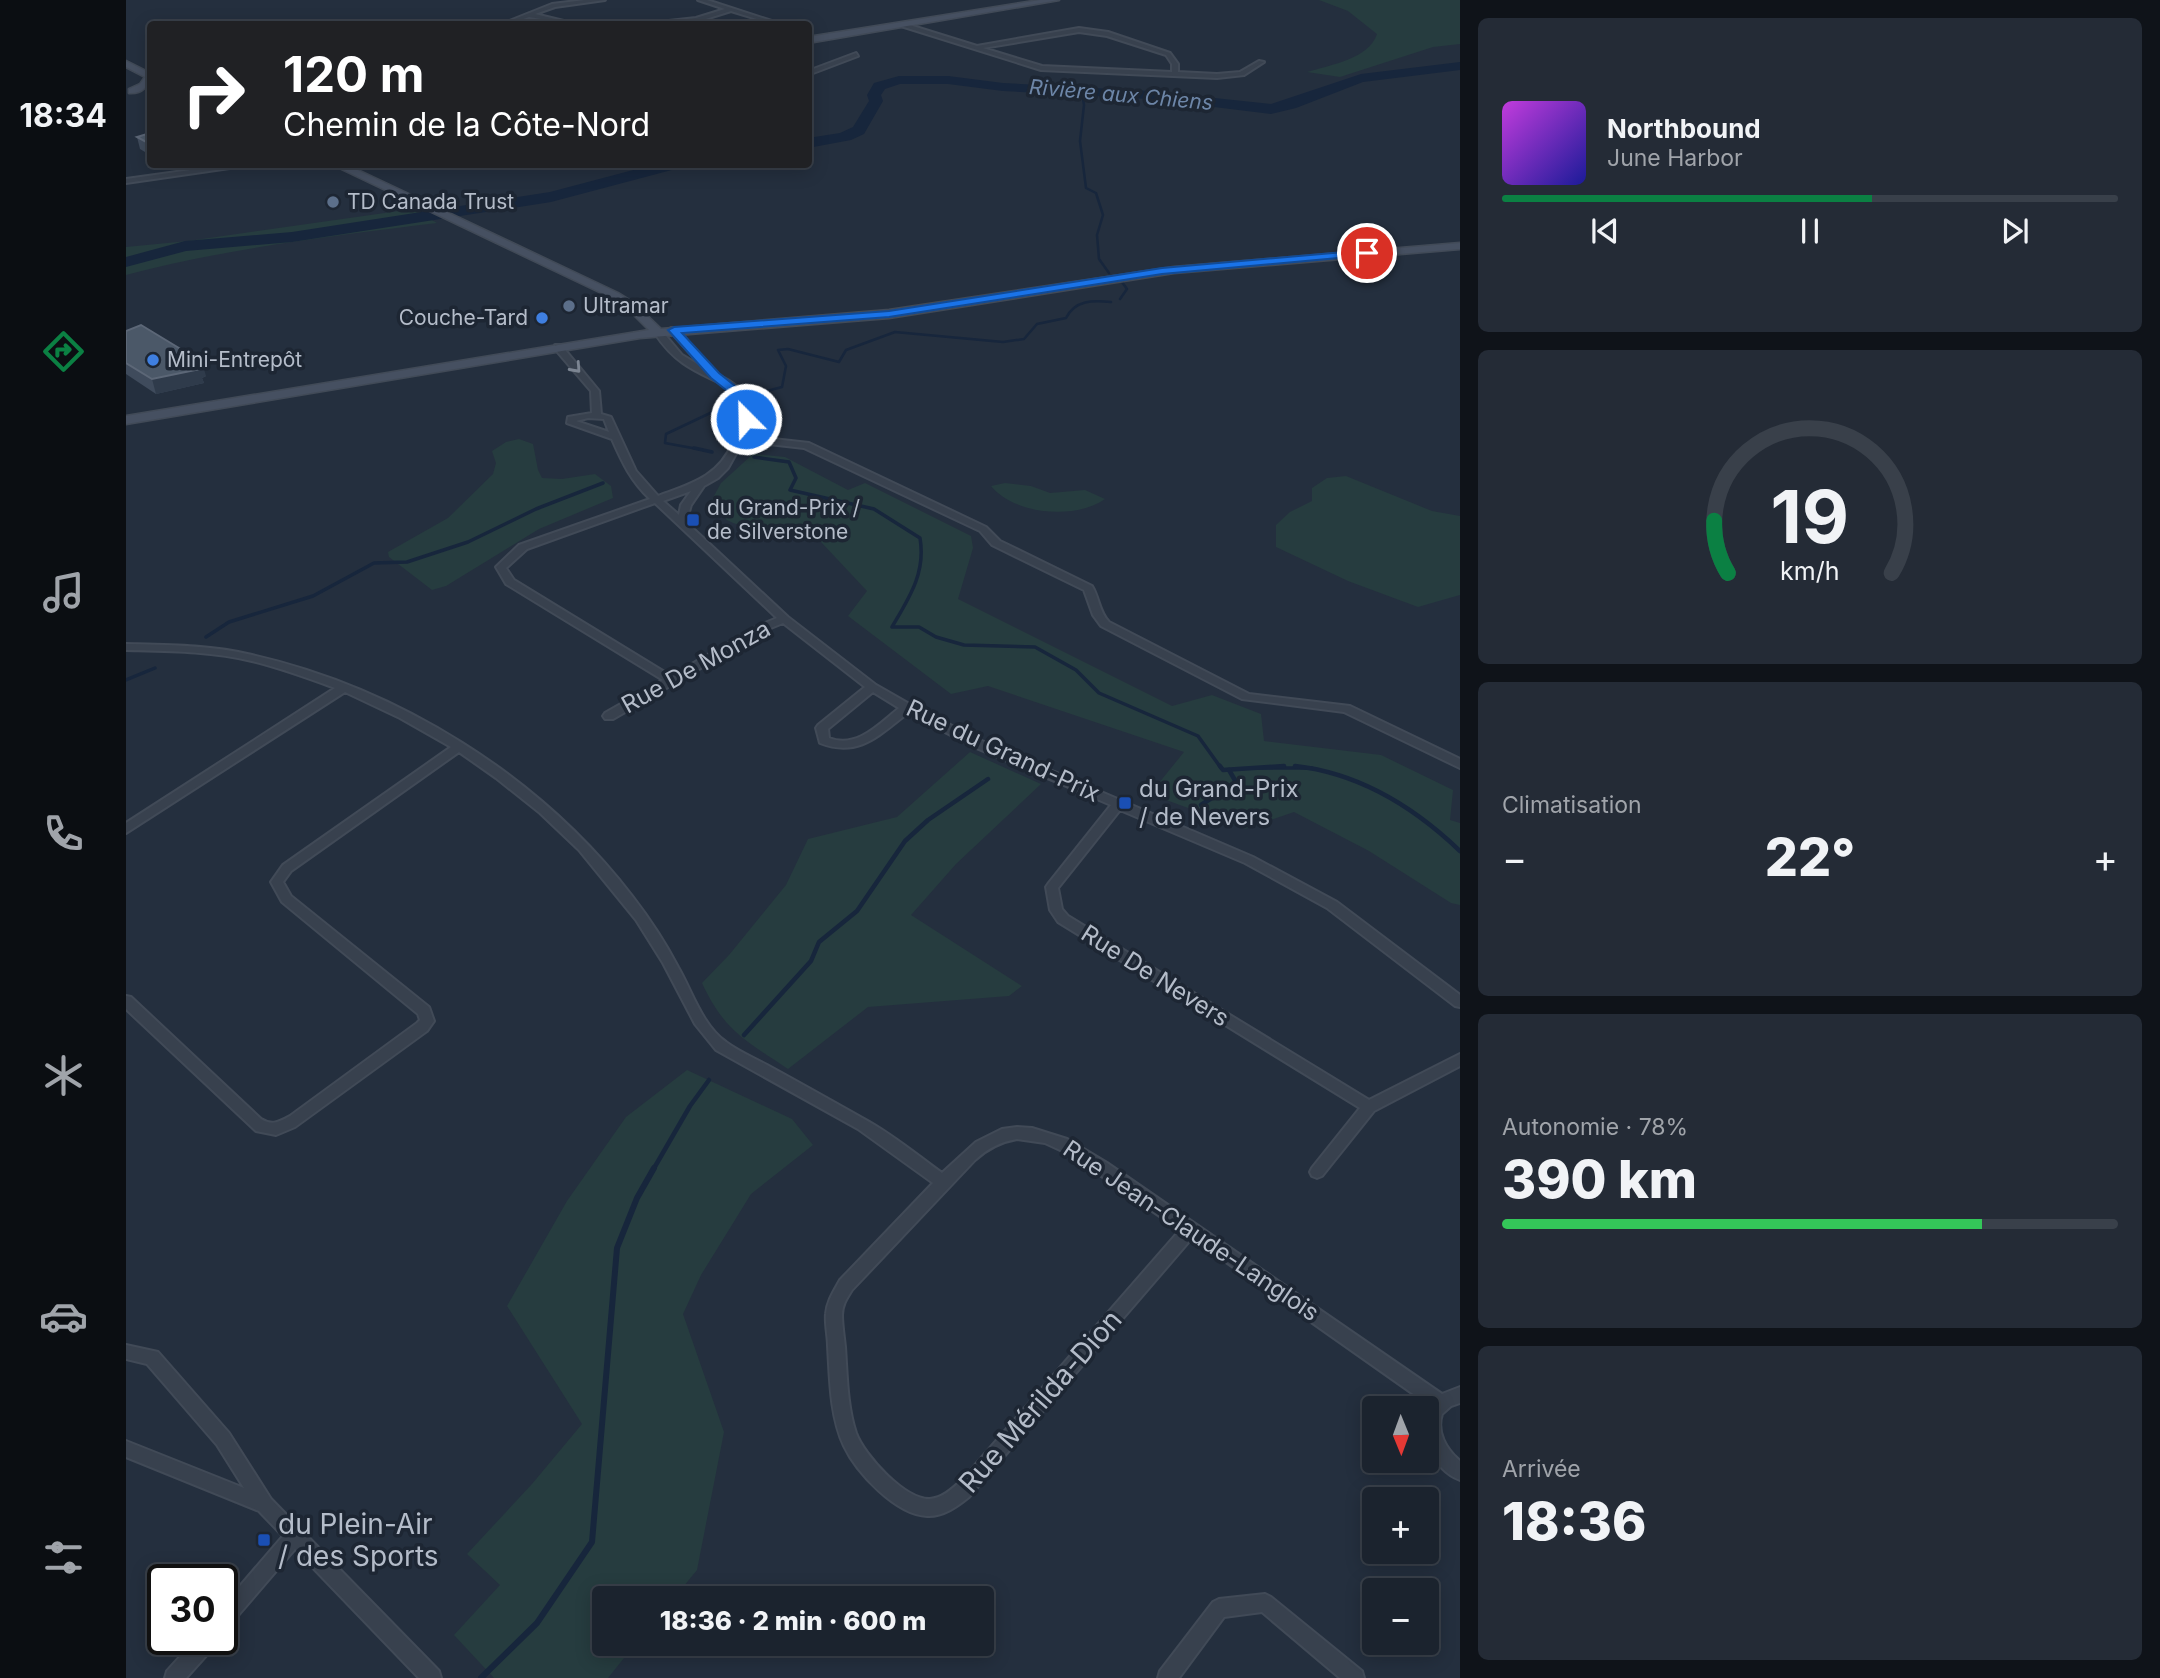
<!DOCTYPE html>
<html lang="fr">
<meta charset="utf-8">
<style>
body{margin:0;font-family:Inter,sans-serif;background:#242b36;color:#f1f3f6;height:100vh;display:flex;flex-direction:column;font-size:26px;white-space:nowrap}
*{box-sizing:border-box;margin:0}
p{font-size:23px;color:#a0a4aa}
.icon{flex:none;width:38px;height:38px;fill:none;stroke:currentColor;stroke-width:2;stroke-linecap:round;stroke-linejoin:round}
.map{position:relative;flex:1;overflow:hidden}
.drawer{display:flex;flex-direction:column;gap:18px;padding:18px;background:#0f1319;width:700px}
.drawer>*{flex:none}
.banner{position:absolute;left:21px;top:21px;width:665px;height:147px;border-radius:7px;box-shadow:0 4px 18px #0003,0 0 0 2px #39404a;background:#202124;color:#fff;overflow:hidden}
.needle{width:46px;rotate:179deg}
.controls{position:absolute;left:1236px;top:1396px;display:grid;gap:14px}
.controls a{display:grid;place-items:center;width:77px;height:77px;border-radius:7px;background:#1b232e;box-shadow:0 4px 18px #0003,0 0 0 2px #39404a;font-size:35px}
.speed{position:absolute;left:21px;top:1564px;display:flex;gap:14px;font-size:35px;font-weight:700;text-align:center}
.speed>*{display:grid;place-content:center;width:91px;height:91px;border-radius:50%;background:#1b232e;box-shadow:0 4px 18px #0003,0 0 0 2px #39404a;line-height:1}
.speed .limit{border:4px solid #111;border-radius:10px;background:#fff;color:#111}
.pin{position:absolute;display:grid;place-items:center;width:60px;height:60px;color:#fff;margin:-30px;border:4px solid #fff;border-radius:50%;box-shadow:0 2px 7px #0007}
.me{position:absolute;width:77px;margin:-38px;rotate:337deg;stroke-linejoin:round;filter:drop-shadow(0 0 5px #0008)}
.turn{display:flex;align-items:center;gap:24px;height:147px;padding:0 21px;font-size:32px}
.turn .icon{width:91px;height:91px;stroke-width:2.5}
.turn b{display:block;font-size:49px;line-height:60px}
.big{font-size:52px;font-weight:800;line-height:1.1}
.drawer .card{flex:1;display:flex;flex-direction:column;justify-content:center;gap:10px;min-width:0;padding:0 24px;border-radius:10px;background:#242b36}
.drawer .dial{align-items:center;gap:0}
.dial svg{height:182px;overflow:visible;fill:none;stroke:#39404a;stroke-width:7;stroke-linecap:round;text-anchor:middle}
.dial text{fill:#f1f3f6;stroke:none}
.song{display:flex;align-items:center;gap:21px}
.cover{width:84px;height:84px;border-radius:10px;background:linear-gradient(135deg,hsl(290 70% 55%),hsl(240 70% 35%))}
.played{height:7px;border-radius:4px;background:linear-gradient(90deg,#0b8043 60%,#39404a 60%)}
.keys{display:flex;justify-content:space-around;direction:ltr}
.heat{display:flex;justify-content:space-between;align-items:center;font-size:38px;direction:ltr}
.charge{height:10px;border-radius:5px;background:linear-gradient(90deg,#34c759 78%,#39404a 0)}
.trip{position:absolute;left:466px;top:1586px;width:402px;height:70px;border-radius:7px;background:#1b232e;box-shadow:0 4px 18px #0003,0 0 0 2px #39404a;font-weight:800;line-height:70px;text-align:center}
main{display:flex;flex:1;min-height:0}
.menu{display:flex;flex-direction:column;width:126px;justify-content:space-around;align-items:center;background:#0b0e12;color:#a0a4aa}
.menu .icon{width:49px;height:49px}
.menu .on{color:#0b8043}
.menu b{font-size:32px;color:#f1f3f6}
.map>svg:first-child{display:block}
.green{fill:#263c3f}
.lines{fill:none;stroke-linecap:round;stroke-linejoin:round}
.stream-far3{stroke:#17263c;stroke-width:2.5}
.stream-far2{stroke:#17263c;stroke-width:3.5}
.stream-far1{stroke:#17263c;stroke-width:4.5}
.stream{stroke:#17263c;stroke-width:6}
.river{fill:#17263c;fill-rule:evenodd}
.street-casing{stroke:#414a57;stroke-width:4}
.secondary-casing{stroke:#414a57;stroke-width:3}
.street{fill:#38414e;fill-rule:evenodd}
.secondary{fill:#465061;fill-rule:evenodd}
.wall{fill:#3f4b5c}
.shaded-wall{fill:#2f3b4b}
.building{fill:#4b5868;stroke:#5c6777;stroke-width:2}
.oneway{stroke:#7c8592}
.route{fill:#1a73e8;stroke:#114b97;stroke-width:2}
.service-dot{fill:#5c6f8a;stroke:#1d2633;stroke-width:2.5}
.shop-dot{fill:#3f7fe0;stroke:#1d2633;stroke-width:2.5}
.transit-dot{fill:#1a4fb4;stroke:#1d2633;stroke-width:2.5}
.labels{text-anchor:middle;stroke-width:7;stroke-linejoin:round;paint-order:stroke}
.far-water-label{font-size:21px;font-style:italic;fill:#6d86a8;stroke:#1d2633}
.far-poi-label{font-size:21px;fill:#b4bcc9;stroke:#1d2633;text-anchor:start}
.street-label{font-size:24px;fill:#b4bcc9;stroke:#1d2633}
.poi-label{font-size:24px;fill:#b4bcc9;stroke:#1d2633;text-anchor:start}
.near-street-label{font-size:28px;fill:#b4bcc9;stroke:#1d2633}
.near-poi-label{font-size:28px;fill:#b4bcc9;stroke:#1d2633;text-anchor:start}
</style>
<main>
<nav class="menu">
<b>18:34</b>
<svg class="icon on" aria-label="directions" viewBox="0 0 24 24"><path d="M12 3l9 9-9 9-9-9zM9 14v-3h6M13 9l2 2-2 2"/></svg>
<svg class="icon" aria-label="music" viewBox="0 0 24 24"><path d="M9 18V5l10-2v13"/><circle cx="6" cy="18" r="3"/><circle cx="16" cy="16" r="3"/></svg>
<svg class="icon" aria-label="phone" viewBox="0 0 24 24"><path d="M5 4h4l2 5-3 2q2 4 5 5l2-3 5 2v4C11 20 4 13 5 4z"/></svg>
<svg class="icon" aria-label="climate" viewBox="0 0 24 24"><path d="M12 3v18M4 7l16 10M4 17L20 7"/></svg>
<svg class="icon" aria-label="car" viewBox="0 0 24 24"><path d="M5 17H2v-5l4-1 3-4h7l3 4 3 1v5h-3M9 17h6M6 11h13"/><circle cx="7" cy="17" r="2"/><circle cx="17" cy="17" r="2"/></svg>
<svg class="icon" aria-label="filters" viewBox="0 0 24 24"><path d="M4 7h16M4 17h16"/><circle cx="9" cy="7" r="2"/><circle cx="15" cy="17" r="2"/></svg>
</nav>
<div class="map">
<svg width="1334" height="1678" viewBox="0 0 1334 1678">
<rect width="100%" height="100%" fill="#242f3e"/>
<g class="green">
<path d="M1193,0h141v44l-27,3 -93,30 -33,-5c23,-7 62,-13 70,-38l-29,-23z"/>
<path d="M287,209l24,14c-105,13 -208,25 -311,52v-28l62,-6z"/>
<polygon points="393,439 407,444 412,470 416,478 436,479 469,474 485,486 487,498 413,529 320,586 306,590 263,557 262,552 322,518 367,474 370,463 366,451 380,442"/>
<path d="M627,454l32,3 63,33 17,-7 106,53 2,12 -15,51 214,107 40,-11 49,19 3,27 117,14 72,35 -3,30 10,3v82l-9,-2 -82,-52 -75,-39 -49,17 -95,-35 34,-42 -196,-66 -37,8 -103,-78 19,-25 -61,-65c-25,-8 -55,8 -79,-6 -6,-4 -12,-10 -18,-15l12,-22z"/>
<polygon points="1220,476 1306,511 1334,516 1334,595 1292,607 1222,581 1150,547 1150,525 1164,512 1186,501 1186,488 1201,478"/>
<path d="M879,483l26,3 19,7 35,-3 20,9c-30,21 -90,16 -114,-13z"/>
<path d="M844,752l71,32 -85,80 -45,51 111,71 -13,10 -141,11 -80,62c-43,-29 -63,-37 -86,-86l27,-28 57,-70 22,-46 89,-22z"/>
<polygon points="561,1070 666,1119 687,1145 625,1194 575,1275 557,1314 598,1432 571,1570 548,1598 478,1598 478,1643 510,1643 482,1678 368,1678 328,1635 374,1585 341,1554 406,1484 456,1424 381,1306 441,1201 500,1117"/>
</g>
<g class="lines">
<g class="stream-far3">
<polyline points="956,92 958,105 954,141 960,188 970,193 977,215 971,235 973,259 983,273"/>
<polyline points="994,299 1001,289 996,282"/>
<path d="M633,393l23,-6 4,-21 -8,-16 10,-1 51,13 7,-12 49,-18 108,10 21,-3 13,-15 29,-6c9,-18 27,-18 45,-16"/>
<polyline points="577,450 539,443 540,434 599,406"/>
</g>
<g class="stream-far2">
<polyline points="568,448 586,452"/>
<path d="M628,457l35,5 7,16 -6,12 84,19 46,29c6,35 -11,60 -28,89h27l17,10 28,8 71,2 41,23 23,23 99,43 23,32"/>
<polyline points="80,637 103,622 187,596 248,563 281,562 342,542 410,509 477,483"/>
<polyline points="0,680 29,668"/>
<polyline points="1133,768 1186,768"/>
</g>
<g class="stream-far1">
<polyline points="1094,766 1097,770 1158,766"/>
<path d="M1169,766c64,7 119,41 165,85"/>
<polyline points="1075,805 1110,782 1103,770"/>
<polyline points="618,1035 685,961 693,942 731,911 779,841 802,820 862,779"/>
<polyline points="527,1170 564,1106 583,1080"/>
</g>
<polyline class="stream" points="355,1678 411,1623 466,1542 491,1248 511,1198 528,1168"/>
<g class="river">
<polygon points="1334,62 1334,70 1237,82 1170,108 1145,114 1023,99 877,91 822,84 774,84 759,89 755,95 757,101 738,134 725,140 682,148 682,138 714,133 727,127 743,101 741,95 748,83 773,76 822,76 877,83 1023,91 1145,104 1235,74"/>
<polygon points="530,164 559,164 557,167 425,202 166,242 60,251 0,267 0,257 59,241 166,232 424,192"/>
</g>
<defs>
<g id="street">
<polygon points="459,0 479,0 429,7 409,14 446,23 447,24 403,17 383,24 376,24 426,4"/>
<polygon points="572,0 581,0 655,24 647,24 605,11 570,22 515,24 570,18 599,9"/>
<path d="M777,23l74,23 102,-18 29,4 62,21 8,11v8l39,2 23,-2 19,-11 5,1 -20,13 -27,3 -176,-8 -140,-44zM953,32l28,4 59,19 6,9v8l-130,-6 -59,-18z"/>
<polygon points="730,53 732,56 682,75 682,71"/>
<polygon points="682,87 685,90 682,92"/>
<polygon points="108,164 131,164 0,183 0,179"/>
<path d="M545,328h6c12,14 27,36 40,46 5,4 11,5 15,9 21,13 23,31 13,53l64,7 177,84 14,14 92,45c7,11 7,26 17,36l140,72 101,12 110,53v9l-116,-56 -102,-13 -141,-73 -8,-11 -9,-25 -92,-45 -12,-14 -176,-83 -61,-7 -15,27 -10,10 -14,8 -13,19 -5,17 102,95 88,68 35,20 71,36 271,116 84,45 123,93v12l-5,-1 -128,-98 -82,-45 -125,-53 -62,78 4,21 6,7 301,184 91,-46v12l-86,45 -52,65 -5,2 -5,-2 -2,-4 2,-4 48,-60 -302,-186 -8,-12 -4,-23 2,-3 63,-79 -137,-58 -66,-34c-29,22 -49,45 -88,30l-4,-15 2,-3 47,-38 -82,-64 -17,7 -153,89h-8l-2,-3 2,-3 58,-33 -157,-96 -10,-17 23,-22 131,-46c-19,-18 -28,-37 -38,-60l-45,-16 1,-6 24,-4 -1,-22 -36,-42v-4h6l38,46 2,23 10,3 25,54 22,25c32,-12 61,-19 75,-54 25,-60 -12,-52 -50,-79 -12,-8 -21,-19 -29,-31l7,-2 21,25 20,12 -31,-35zM462,418l16,1 5,13 -33,-11zM565,491l-10,14 -2,10 -16,-14zM529,503l122,115 -19,8 -87,50 -157,-96 -8,-12 21,-19zM747,692l26,16c-20,16 -42,41 -70,30l-1,-9z"/>
<path d="M0,644c42,1 85,1 126,11 146,33 288,121 380,241 17,22 33,46 46,71 14,24 24,58 48,75 12,9 28,16 41,23 33,18 65,36 97,54 28,15 53,36 78,54l34,-31 26,-13 15,-2 15,1 35,11 40,24 335,231 18,-7v16l-9,3 -9,8c-6,18 4,35 18,47v19c-28,-11 -43,-48 -31,-75l-237,-167 -223,259c-11,9 -26,20 -42,19 -31,-1 -71,-44 -83,-70 -14,-30 -14,-67 -16,-100 0,-10 -3,-22 -2,-32 1,-13 8,-23 14,-34l93,-97 -75,-54 -142,-79 -21,-26 -32,-61 -27,-43 -57,-70 -39,-37 -44,-35 -37,-26 -168,119 -8,11 8,14 138,111 5,14 -7,10 -132,96 -19,8 -20,-4 -130,-122v-13l5,1 130,122c11,7 18,3 29,-3l127,-93 3,-3 -2,-6 -136,-112 -11,-20 12,-17 168,-118 -51,-29 -55,-26 -219,141v-10l209,-135c-27,-10 -55,-20 -83,-27 -41,-10 -84,-10 -126,-11zM891,1139l28,4 26,12 109,75 -218,250c-9,8 -19,18 -32,19 -25,1 -66,-44 -74,-66 -9,-27 -9,-58 -11,-86 -1,-10 -3,-22 -3,-32 0,-10 5,-17 10,-25l123,-130c13,-12 25,-18 42,-21z"/>
<polygon points="0,1345 32,1352 103,1433 145,1499 313,1671 315,1678 293,1678 169,1549 102,1627 96,1630 96,1607 157,1536 133,1511 0,1457 0,1441 118,1488 91,1445 21,1364 0,1359"/>
<polygon points="1139,1594 1145,1597 1236,1671 1238,1678 1214,1678 1136,1612 1098,1617 1053,1678 1032,1678 1034,1671 1087,1602 1093,1599"/>
<polygon points="69,1640 90,1640 88,1647 60,1678 39,1678 41,1671"/>
</g>
<g id="secondary">
<polygon points="914,0 933,0 682,43 682,37"/>
<path d="M0,61l24,12c0,13 -8,21 -21,20v-4l11,-5 5,-7 -19,-10z"/>
<polygon points="205,164 219,164 492,293 508,303 535,329 763,310 1048,267 1334,243 1334,249 1048,273 763,318 514,338 0,424 0,416 523,330 500,307 484,297"/>
</g>
</defs>
<use href="#street" class="street-casing"/>
<use href="#secondary" class="secondary-casing"/>
<use href="#street" class="street"/>
<use href="#secondary" class="secondary"/>
</g>
<g class="wall">
<polygon points="24,133 24,155 14,149 11,137"/>
<polygon points="0,331 80,376 76,378 78,383 30,394 0,374"/>
</g>
<polygon class="shaded-wall" points="76,362 80,376 76,378 78,383 30,394 26,379 71,364"/>
<g class="building">
<polygon points="24,133 24,144 11,137"/>
<polygon points="15,325 76,362 71,364 74,369 26,379 0,363 0,331"/>
</g>
<defs><path id="oneway-chevron" d="M-2-3.5L2.5 0L-2 3.5" fill="none" stroke-width="1.6" stroke-linecap="round" stroke-linejoin="round" transform="scale(1.75)"/></defs>
<use class="oneway" href="#oneway-chevron" transform="translate(450 368) rotate(48)"/>
<polygon class="route" points="1241,250 1245,251 1245,255 1036,274 763,317 556,333 593,373 619,394 627,407 626,419 620,423 615,419 615,407 611,399 585,378 542,330 548,327 763,311 1036,268"/>
<g class="service-dot">
<circle cx="207" cy="202" r="7"/>
<circle cx="443" cy="306" r="7"/>
</g>
<g class="shop-dot">
<circle cx="416" cy="318" r="7"/>
<circle cx="27" cy="360" r="7"/>
</g>
<g class="transit-dot">
<rect x="560" y="513" width="14" height="14" rx="3.5"/>
<rect x="992" y="796" width="14" height="14" rx="3.5"/>
<rect x="131" y="1533" width="14" height="14" rx="3.5"/>
</g>
<g class="labels">
<g class="far-water-label">
<text transform="translate(995 95) rotate(5)" y="7">Rivière aux Chiens</text>
</g>
<g class="far-poi-label">
<text x="221" y="209">TD Canada Trust</text>
<text x="457" y="313">Ultramar</text>
<text x="402" y="325" text-anchor="end">Couche-Tard</text>
<text x="41" y="367">Mini-Entrepôt</text>
<text x="581" y="515">du Grand-Prix /<tspan x="581" dy="24">de Silverstone</tspan></text>
</g>
<g class="street-label">
<text transform="translate(570 667) rotate(-29)" y="8">Rue De Monza</text>
<text transform="translate(877 751) rotate(25)" y="8">Rue du Grand-Prix</text>
<text transform="translate(1029 976) rotate(32)" y="8">Rue De Nevers</text>
<text transform="translate(1065 1231) rotate(34)" y="8">Rue Jean-Claude-Langlois</text>
</g>
<g class="poi-label">
<text x="1013" y="797">du Grand-Prix<tspan x="1013" dy="28">/ de Nevers</tspan></text>
</g>
<g class="near-street-label">
<text transform="translate(914 1401) rotate(-49)" y="10">Rue Mérilda-Dion</text>
</g>
<g class="near-poi-label">
<text x="152" y="1534">du Plein-Air<tspan x="152" dy="32">/ des Sports</tspan></text>
</g>
</g>
</svg>
<div class="controls">
<a><svg class="needle" viewBox="-14 -14 28 28"><path d="M0-13l5 13h-10z" fill="#e53935"/><path d="M0 13l5-13h-10z" fill="#a0a4aa"/></svg></a>
<a>+</a>
<a>−</a>
</div>
<div class="speed"><div class="limit">30</div></div>
<div class="pin" style="left:1241px;top:253px;background:#d93025"><svg class="icon" aria-label="arrive" viewBox="0 0 24 24"><path d="M6 21V4h12l-3 4 3 4H6"/></svg></div>
<svg class="me" style="left:620px;top:419px" viewBox="-20 -20 40 40"><circle r="17" fill="#1a73e8" stroke="#fff" stroke-width="3"/><path d="M0-11L8 9 0 5-8 9z" fill="#fff"/></svg>
<div class="trip">18:36 · 2 min · 600 m</div>
<div class="banner">
<div class="turn"><svg class="icon" aria-label="right" viewBox="0 0 24 24"><path d="M7 20v-9h11M14 6l5 5-5 5"/></svg><div><b>120 m</b>Chemin de la Côte-Nord</div></div>
</div>
</div>
<section class="drawer">
<div class="card">
<div class="song"><i class="cover"></i><div><b>Northbound</b><p>June Harbor</p></div></div>
<div class="played"></div>
<div class="keys"><svg class="icon" aria-label="previous" viewBox="0 0 24 24"><path d="M18 5L8 12l10 7zM5 5v14"/></svg><svg class="icon" aria-label="pause" viewBox="0 0 24 24"><path d="M8 5v14M16 5v14"/></svg><svg class="icon" aria-label="next" viewBox="0 0 24 24"><path d="M6 5l10 7-10 7zM19 5v14"/></svg></div>
</div>
<div class="card dial"><svg viewBox="0 0 100 80">
<path d="M14 69A42 42 0 1 1 86 69"/>
<path d="M14 69A42 42 0 0 1 8 46" stroke="#0b8043"/>
<text x="50" y="56" font-size="32" font-weight="700">19</text>
<text x="50" y="72" font-size="11">km/h</text>
</svg></div>
<div class="card"><p>Climatisation</p>
<div class="heat"><a>−</a><b class="big">22°</b><a>+</a></div>
</div>
<div class="card"><p>Autonomie · 78%</p><b class="big">390 km</b><div class="charge"></div></div>
<div class="card"><p>Arrivée</p><b class="big">18:36</b></div>
</section>
</main>
